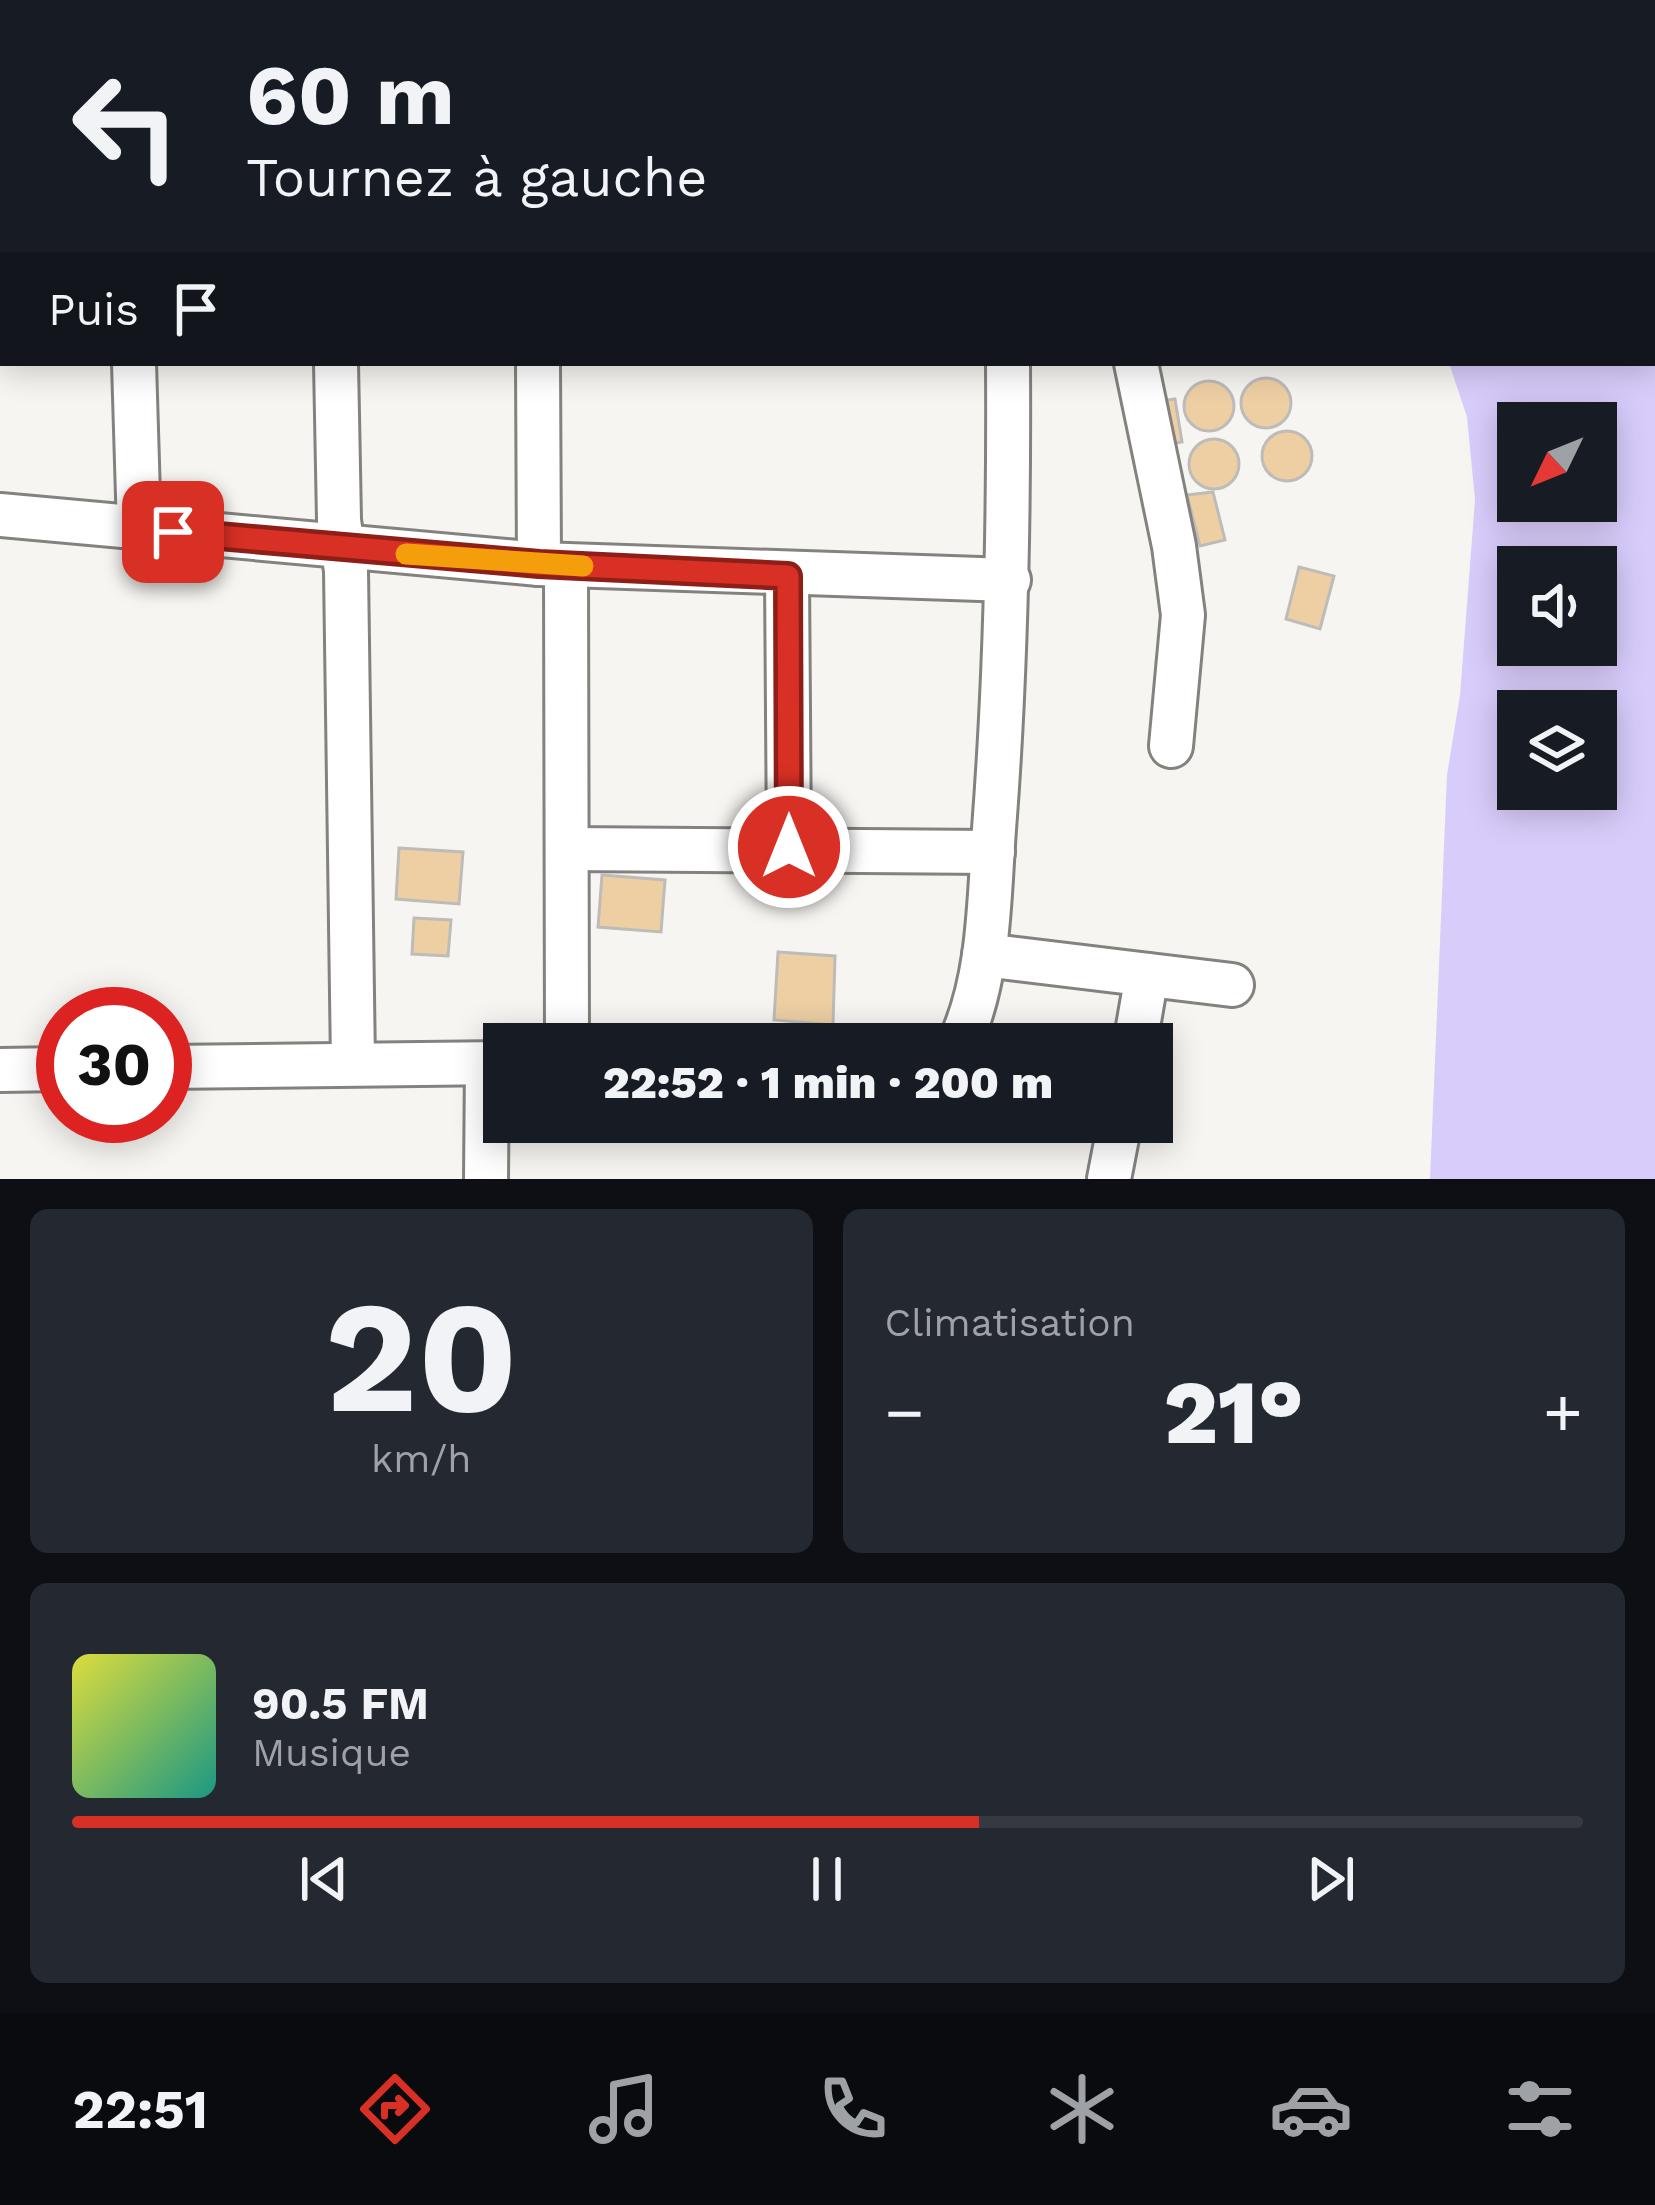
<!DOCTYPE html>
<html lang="fr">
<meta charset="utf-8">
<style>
body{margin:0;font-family:"Work Sans",sans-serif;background:#242831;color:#f1f3f6;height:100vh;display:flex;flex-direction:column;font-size:45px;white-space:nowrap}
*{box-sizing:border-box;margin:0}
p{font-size:39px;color:#9ea1a6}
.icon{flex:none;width:66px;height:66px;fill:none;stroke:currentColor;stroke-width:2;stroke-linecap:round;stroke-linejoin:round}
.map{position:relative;height:1179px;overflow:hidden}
.sheet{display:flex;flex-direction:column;gap:30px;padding:30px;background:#0d0f14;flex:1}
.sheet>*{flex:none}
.banner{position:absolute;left:0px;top:0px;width:1656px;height:366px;box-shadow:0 6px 30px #0003;background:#171b24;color:#f1f3f6;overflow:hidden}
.needle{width:78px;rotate:227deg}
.buttons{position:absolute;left:1497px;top:402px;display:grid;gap:24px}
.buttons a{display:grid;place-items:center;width:120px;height:120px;border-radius:0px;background:#171b24;box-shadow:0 6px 30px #0003;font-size:60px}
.speed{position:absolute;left:36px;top:987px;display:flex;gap:24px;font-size:60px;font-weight:700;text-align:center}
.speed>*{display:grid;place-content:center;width:156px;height:156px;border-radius:50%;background:#171b24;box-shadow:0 6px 30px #0003;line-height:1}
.speed .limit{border:18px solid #d22;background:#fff;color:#111}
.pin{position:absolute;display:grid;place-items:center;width:102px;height:102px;color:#fff;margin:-51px;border-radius:24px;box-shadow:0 6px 18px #0006}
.me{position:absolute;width:132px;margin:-66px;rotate:0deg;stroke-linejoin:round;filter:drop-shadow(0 0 9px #0008)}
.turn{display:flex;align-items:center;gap:42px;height:252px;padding:0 48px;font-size:54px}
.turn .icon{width:156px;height:156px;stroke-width:2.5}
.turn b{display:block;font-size:84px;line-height:102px}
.then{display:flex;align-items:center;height:114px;padding:0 48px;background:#0003;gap:24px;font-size:45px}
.big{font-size:90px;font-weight:800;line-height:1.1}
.sheet .tile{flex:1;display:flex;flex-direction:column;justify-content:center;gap:18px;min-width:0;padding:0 42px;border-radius:18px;background:#242831}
.sheet .dial{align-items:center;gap:0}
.dial b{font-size:156px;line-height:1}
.song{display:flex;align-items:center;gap:36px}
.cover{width:144px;height:144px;border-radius:18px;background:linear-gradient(135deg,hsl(60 70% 55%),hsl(170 70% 35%))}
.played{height:12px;border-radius:6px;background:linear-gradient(90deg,#d93025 60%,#363941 60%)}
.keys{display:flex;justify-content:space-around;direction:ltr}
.heat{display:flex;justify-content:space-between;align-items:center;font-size:66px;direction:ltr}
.sheet .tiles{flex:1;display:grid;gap:30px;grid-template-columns:1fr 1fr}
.tile:last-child{grid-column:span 2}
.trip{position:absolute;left:483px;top:1023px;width:690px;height:120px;border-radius:0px;background:#171b24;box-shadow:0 6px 30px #0003;font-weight:800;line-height:120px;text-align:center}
.menu{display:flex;height:192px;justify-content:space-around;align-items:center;background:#090b0e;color:#9ea1a6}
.menu .icon{width:84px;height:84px}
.menu .selected{color:#d93025}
.menu b{font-size:54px;color:#f1f3f6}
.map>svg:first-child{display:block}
.water{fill:#d8ccfb;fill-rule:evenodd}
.building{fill:#eecfa4;stroke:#bebcb8;stroke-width:3}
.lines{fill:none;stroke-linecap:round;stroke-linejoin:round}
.minor-casing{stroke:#84827f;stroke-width:48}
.minor{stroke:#fff;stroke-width:42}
.route-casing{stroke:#8d1f18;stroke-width:30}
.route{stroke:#d93025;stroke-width:21}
.slow{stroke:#f59e0b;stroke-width:21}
</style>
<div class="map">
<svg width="1655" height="1179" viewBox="0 0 1655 1179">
<rect width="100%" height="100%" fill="#f7f5f1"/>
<path class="water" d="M1350,0h305v1179h-225l17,-404 13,-80 15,-195 -8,-83 -18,-54h204v-360zM1518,423h78v78h-78zM1518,567h78v78h-78zM1518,711h78v78h-78z"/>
<g class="building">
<circle cx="1266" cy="403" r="25"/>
<circle cx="1209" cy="406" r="25"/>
<polygon points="1175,399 1182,442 1169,444 1161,401"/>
<circle cx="1287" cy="456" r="25"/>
<circle cx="1214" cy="464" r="25"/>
<polygon points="1213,492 1225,540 1200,546 1187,495"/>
<polygon points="1299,567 1334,576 1320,629 1286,619"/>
<polygon points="399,848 463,852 459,904 396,899"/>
<polygon points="602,875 665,880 661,932 598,927"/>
<polygon points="414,918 451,920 448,956 412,954"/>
<polygon points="778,952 835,956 833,1025 774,1020"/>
</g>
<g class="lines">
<defs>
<g id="minor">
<polyline points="124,0 124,3"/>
<polyline points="330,0 330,3"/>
<polyline points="494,0 509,3"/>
<polyline points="880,0 880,3"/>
<polyline points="134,363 139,529"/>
<polyline points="336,363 339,520 346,571 353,1064"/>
<polyline points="538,363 539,564"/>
<polyline points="1136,363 1174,546 1183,615 1171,746"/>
<polyline points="0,515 539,564 1009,580"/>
<polyline points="566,565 567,1044"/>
<polyline points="787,576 789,847"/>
<polyline points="568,849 993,852"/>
<polyline points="984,955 1232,985"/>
<path d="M959,1044c31,-65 30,-145 35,-215 12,-156 15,-310 14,-466"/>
<polyline points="1135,1044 1147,975"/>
<polyline points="165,1067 504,1063"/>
<polyline points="0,1070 63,1069"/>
<polyline points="486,1179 487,1064"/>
<polyline points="1109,1179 1120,1122"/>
</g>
</defs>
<use href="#minor" class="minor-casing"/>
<use href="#minor" class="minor"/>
</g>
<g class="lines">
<defs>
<polyline id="route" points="173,532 539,564 788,576 789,847"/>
</defs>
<use href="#route" class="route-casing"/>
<use href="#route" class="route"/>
<polyline class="slow" points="406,554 583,566"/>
</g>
</svg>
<div class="buttons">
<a><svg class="needle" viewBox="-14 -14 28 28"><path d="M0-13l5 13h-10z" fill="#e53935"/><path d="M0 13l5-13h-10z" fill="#9ea1a6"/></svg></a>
<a><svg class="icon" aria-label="sound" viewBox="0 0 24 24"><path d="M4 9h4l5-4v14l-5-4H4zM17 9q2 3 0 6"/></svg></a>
<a><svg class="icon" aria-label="layers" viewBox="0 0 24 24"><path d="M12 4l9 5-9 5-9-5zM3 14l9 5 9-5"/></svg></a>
</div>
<div class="speed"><div class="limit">30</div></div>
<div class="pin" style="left:173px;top:532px;background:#d93025"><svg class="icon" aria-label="arrive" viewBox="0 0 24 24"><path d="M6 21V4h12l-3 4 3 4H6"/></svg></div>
<svg class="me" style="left:789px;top:847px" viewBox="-20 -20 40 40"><circle r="17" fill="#d93025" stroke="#fff" stroke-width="3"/><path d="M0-11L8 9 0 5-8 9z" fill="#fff"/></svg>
<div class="trip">22:52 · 1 min · 200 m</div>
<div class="banner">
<div class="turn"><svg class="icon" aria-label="left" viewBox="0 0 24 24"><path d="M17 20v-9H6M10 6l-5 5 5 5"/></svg><div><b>60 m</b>Tournez à gauche</div></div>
<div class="then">Puis<svg class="icon" aria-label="arrive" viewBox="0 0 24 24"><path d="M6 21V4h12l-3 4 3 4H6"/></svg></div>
</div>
</div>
<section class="sheet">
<div class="tiles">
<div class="tile dial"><b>20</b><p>km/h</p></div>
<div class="tile"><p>Climatisation</p>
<div class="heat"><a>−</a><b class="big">21°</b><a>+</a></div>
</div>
<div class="tile">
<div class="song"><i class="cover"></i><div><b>90.5 FM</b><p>Musique</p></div></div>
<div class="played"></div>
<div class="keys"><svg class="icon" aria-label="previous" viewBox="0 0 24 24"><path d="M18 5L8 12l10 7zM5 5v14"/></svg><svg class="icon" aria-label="pause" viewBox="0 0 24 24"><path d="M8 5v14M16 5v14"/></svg><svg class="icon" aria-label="next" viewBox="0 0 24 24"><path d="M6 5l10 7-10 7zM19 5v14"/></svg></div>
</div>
</div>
</section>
<nav class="menu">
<b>22:51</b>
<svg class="icon selected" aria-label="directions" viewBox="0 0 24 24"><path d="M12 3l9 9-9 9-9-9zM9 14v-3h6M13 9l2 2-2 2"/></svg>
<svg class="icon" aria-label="music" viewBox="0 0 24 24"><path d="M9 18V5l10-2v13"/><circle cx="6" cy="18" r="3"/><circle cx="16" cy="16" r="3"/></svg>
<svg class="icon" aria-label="phone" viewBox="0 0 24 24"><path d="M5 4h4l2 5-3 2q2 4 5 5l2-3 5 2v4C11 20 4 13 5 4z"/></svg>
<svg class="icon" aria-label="climate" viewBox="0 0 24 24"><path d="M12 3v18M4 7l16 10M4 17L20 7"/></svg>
<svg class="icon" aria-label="car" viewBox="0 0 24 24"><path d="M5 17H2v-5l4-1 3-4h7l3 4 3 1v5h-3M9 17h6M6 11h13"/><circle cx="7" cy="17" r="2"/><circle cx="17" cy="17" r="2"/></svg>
<svg class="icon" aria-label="filters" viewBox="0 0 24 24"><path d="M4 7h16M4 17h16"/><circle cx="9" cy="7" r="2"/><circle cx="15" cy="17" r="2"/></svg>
</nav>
